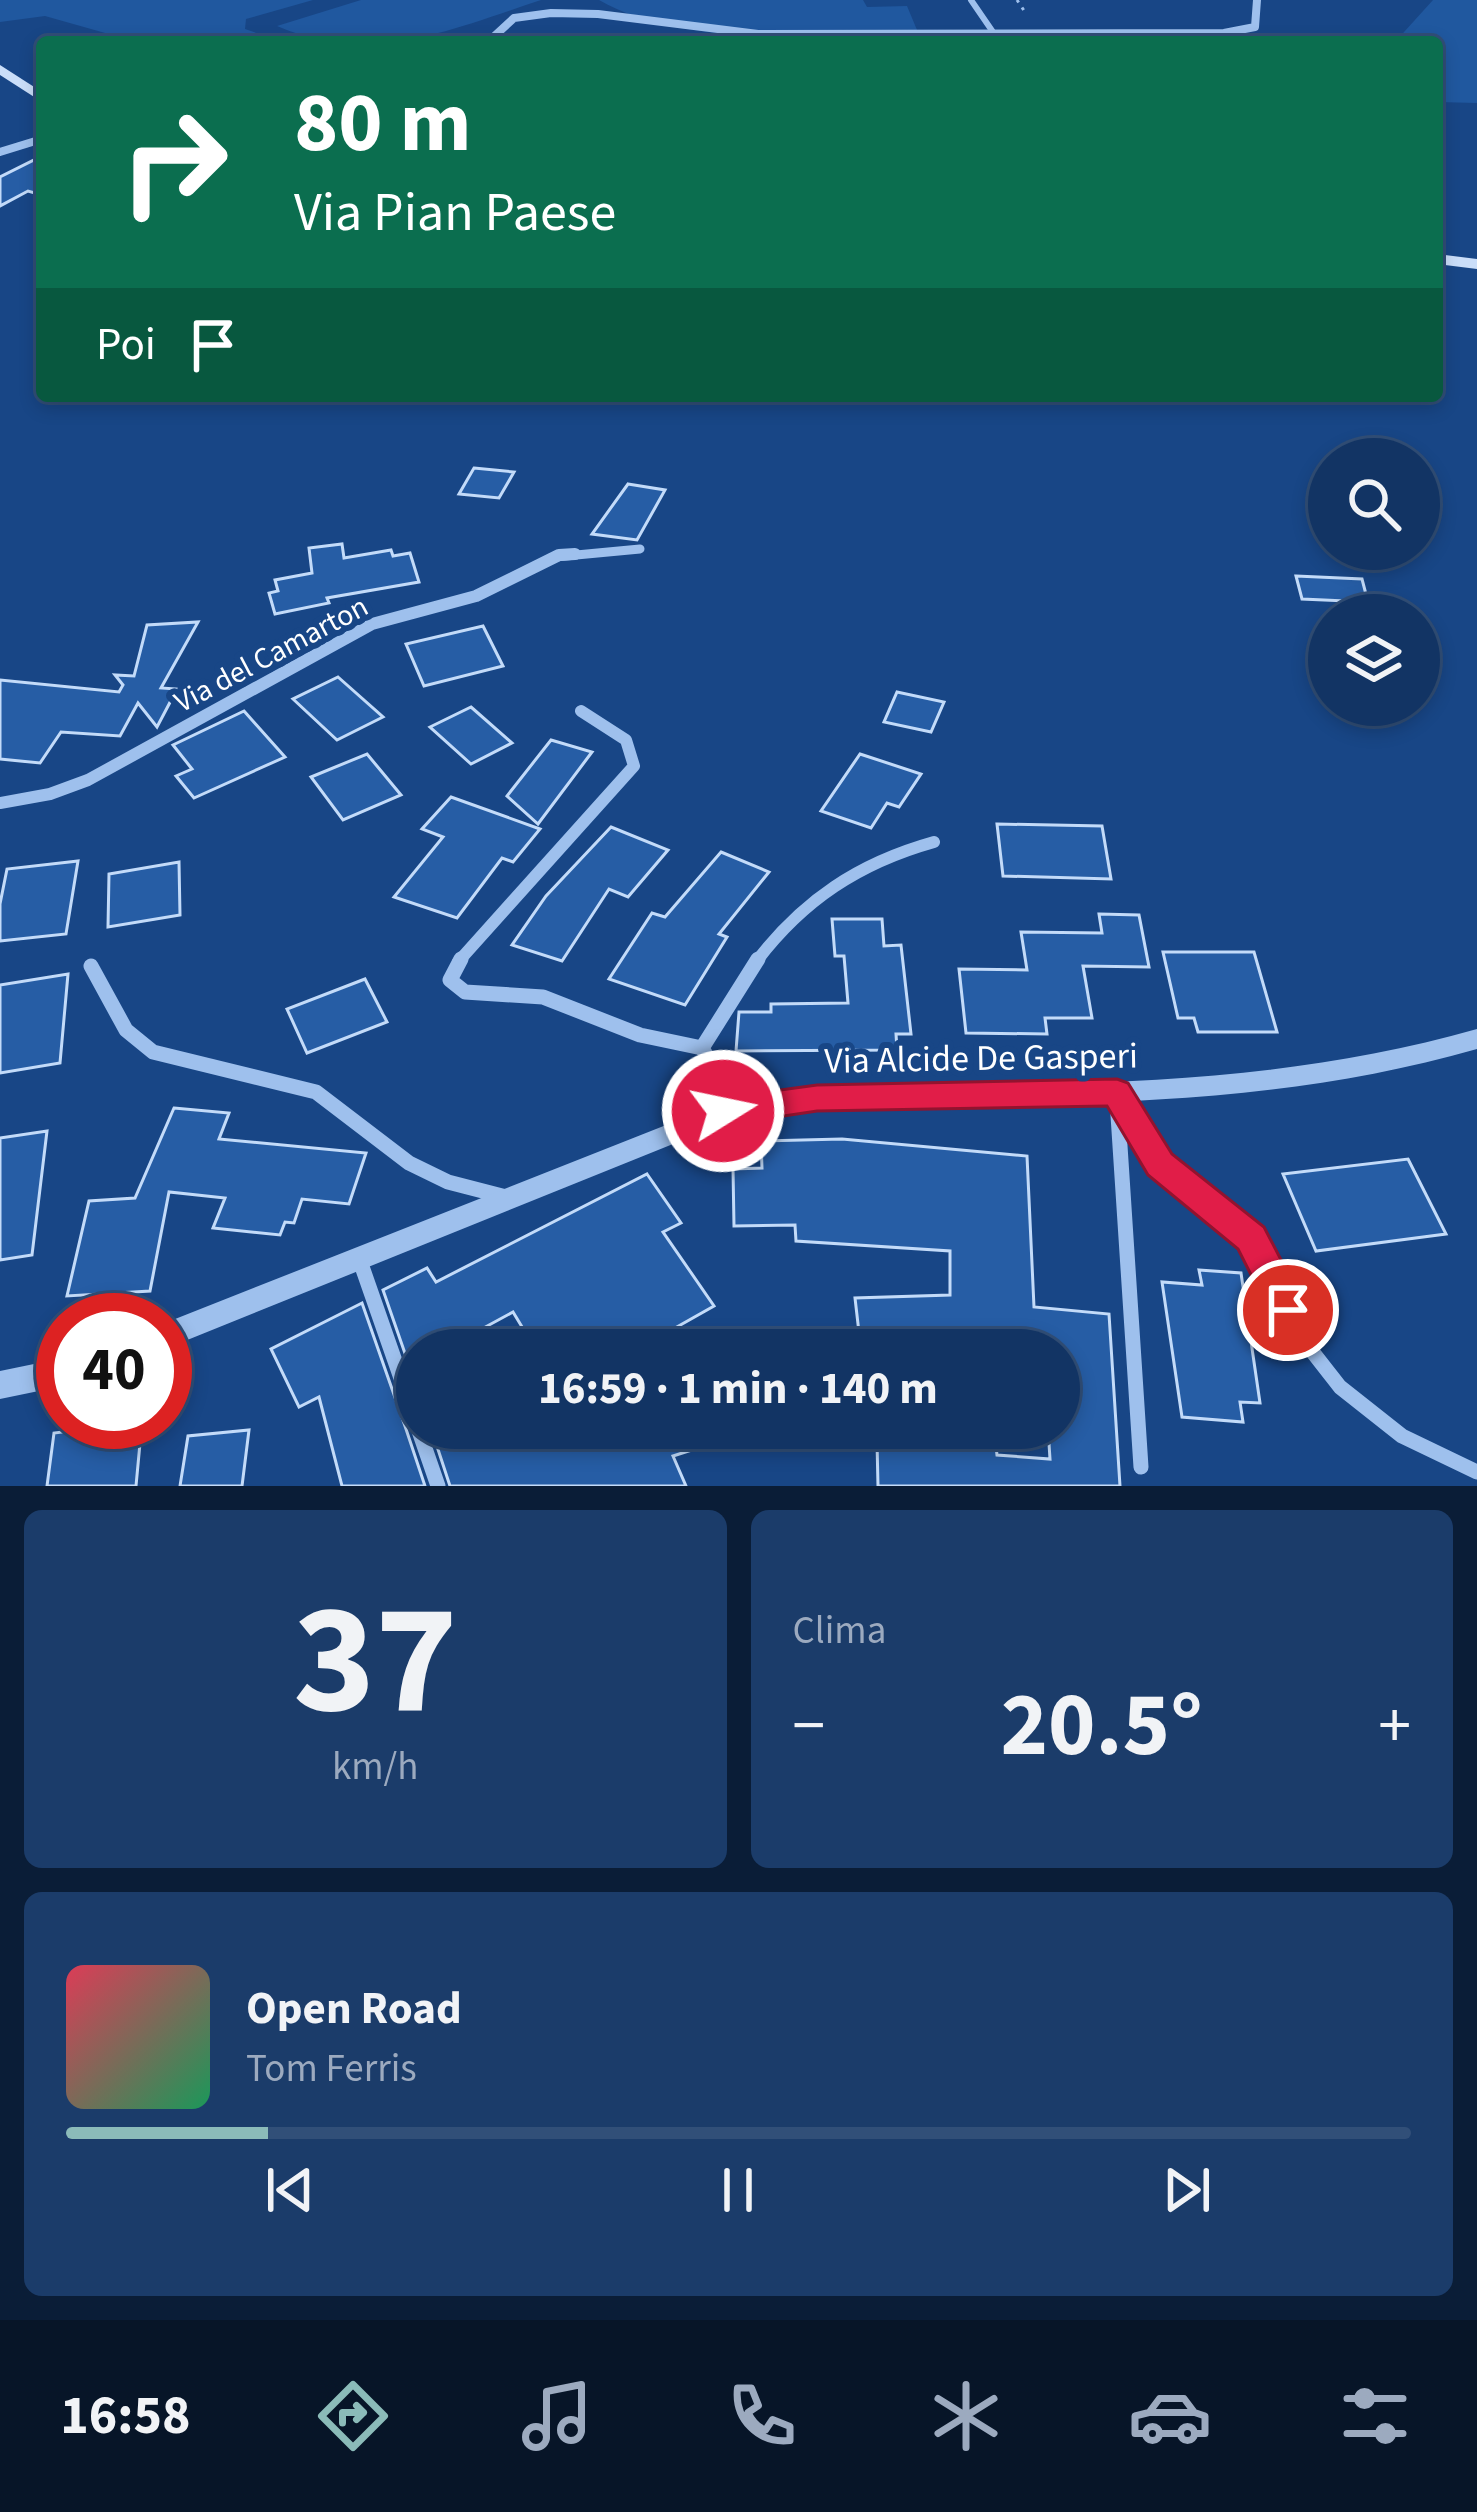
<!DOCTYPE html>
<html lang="it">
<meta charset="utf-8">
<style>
body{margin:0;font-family:"Source Sans 3",sans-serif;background:#1b3c6a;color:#f1f3f6;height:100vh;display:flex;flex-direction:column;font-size:45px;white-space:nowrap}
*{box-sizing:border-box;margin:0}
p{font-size:39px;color:#9caabf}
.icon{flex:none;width:66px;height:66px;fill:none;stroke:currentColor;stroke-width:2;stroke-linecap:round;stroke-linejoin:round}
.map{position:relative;height:1486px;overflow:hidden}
.sheet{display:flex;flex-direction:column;gap:24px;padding:24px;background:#0a1d37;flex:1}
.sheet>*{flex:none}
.guide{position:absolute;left:36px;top:36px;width:1407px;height:366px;border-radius:12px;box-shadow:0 6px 18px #0003,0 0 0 3px #314f78;background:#0b6e4f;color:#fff;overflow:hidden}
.fabs{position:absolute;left:1308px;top:438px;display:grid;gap:24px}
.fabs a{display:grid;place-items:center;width:132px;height:132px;border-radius:50%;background:#123464;box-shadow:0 6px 18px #0003,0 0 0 3px #314f78;font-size:60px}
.speed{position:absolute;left:36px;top:1293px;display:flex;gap:24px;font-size:60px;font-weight:700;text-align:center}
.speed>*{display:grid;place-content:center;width:156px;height:156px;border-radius:50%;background:#123464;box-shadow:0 6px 18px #0003,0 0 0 3px #314f78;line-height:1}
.speed .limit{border:18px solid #d22;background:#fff;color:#111}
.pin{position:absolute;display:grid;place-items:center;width:102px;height:102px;color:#fff;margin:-51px;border:6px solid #fff;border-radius:50%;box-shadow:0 3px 12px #0007}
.me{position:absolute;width:132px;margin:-66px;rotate:80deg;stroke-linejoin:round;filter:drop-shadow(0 0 9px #0008)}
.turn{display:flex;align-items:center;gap:42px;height:252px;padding:0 60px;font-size:54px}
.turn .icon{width:156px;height:156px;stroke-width:2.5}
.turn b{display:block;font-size:84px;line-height:102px}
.then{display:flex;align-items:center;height:114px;padding:0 60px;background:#0003;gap:24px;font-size:45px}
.big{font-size:90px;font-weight:700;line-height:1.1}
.sheet .widget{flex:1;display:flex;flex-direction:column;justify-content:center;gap:18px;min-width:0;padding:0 42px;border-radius:18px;background:#1b3c6a}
.sheet .dial{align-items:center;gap:0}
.dial b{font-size:156px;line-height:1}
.song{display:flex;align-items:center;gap:36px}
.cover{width:144px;height:144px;border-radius:18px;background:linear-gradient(135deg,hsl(350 70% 55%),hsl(150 70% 35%))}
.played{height:12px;border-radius:6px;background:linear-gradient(90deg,#8bbbb9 15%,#314f78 15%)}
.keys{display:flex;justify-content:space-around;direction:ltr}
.heat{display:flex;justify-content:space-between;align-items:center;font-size:66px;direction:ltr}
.sheet .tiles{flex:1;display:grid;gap:24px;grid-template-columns:1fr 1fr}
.widget:last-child{grid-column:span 2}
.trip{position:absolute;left:396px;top:1329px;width:684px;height:120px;border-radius:60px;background:#123464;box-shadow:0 6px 18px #0003,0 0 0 3px #314f78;font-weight:700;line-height:120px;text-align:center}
.dock{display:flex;height:192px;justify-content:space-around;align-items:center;background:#071528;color:#9caabf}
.dock .icon{width:84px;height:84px}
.dock .on{color:#8bbbb9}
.dock b{font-size:54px;color:#f1f3f6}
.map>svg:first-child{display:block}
.green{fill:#20589f}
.building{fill:#265da5;stroke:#c3dbf9;stroke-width:3}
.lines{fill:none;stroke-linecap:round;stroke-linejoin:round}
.path{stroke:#9ec0ed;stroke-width:3;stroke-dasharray:3 6;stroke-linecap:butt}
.service{stroke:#9ec0ed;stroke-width:6}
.minor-far3{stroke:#9ec0ed;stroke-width:8}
.minor-far2{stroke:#9ec0ed;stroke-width:9}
.minor-far1{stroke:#9ec0ed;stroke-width:12}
.minor{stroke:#9ec0ed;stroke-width:15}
.tertiary{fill:#9ec0ed;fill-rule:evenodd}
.secondary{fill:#cadef9;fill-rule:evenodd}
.route{fill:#e11d48;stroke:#92132f;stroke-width:3}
.labels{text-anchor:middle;stroke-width:12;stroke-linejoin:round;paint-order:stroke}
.street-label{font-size:30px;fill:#fff;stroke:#184686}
.near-street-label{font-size:36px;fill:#fff;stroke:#184686}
</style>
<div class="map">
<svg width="1477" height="1486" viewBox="0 0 1477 1486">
<rect width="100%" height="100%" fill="#184686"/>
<g class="green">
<polygon points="0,0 313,0 246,19 245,29 282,42 137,42 45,16 0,22"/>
<path d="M361,0h180c-91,30 -170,66 -264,26z"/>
<path d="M599,0h264l4,7 40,-1 10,24c-98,3 -231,20 -318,-30z"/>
<polygon points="1433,0 1477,0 1477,103 1437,102 1437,42 1395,42"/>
</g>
<g class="building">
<polygon points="42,156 42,195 28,191 0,206 0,177"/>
<polygon points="474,468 514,472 499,498 459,494"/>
<polygon points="628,484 665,490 637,540 592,534"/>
<polygon points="342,544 344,558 391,550 393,556 410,553 419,582 327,598 329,603 275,614 269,593 278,591 275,580 312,573 309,548"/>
<polygon points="1296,576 1362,579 1368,602 1302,599"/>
<polygon points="198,622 161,688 177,689 157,727 138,703 120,736 61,732 40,763 0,759 0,680 119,692 123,685 115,675 134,676 147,625"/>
<polygon points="483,626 503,666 424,686 406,644"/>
<polygon points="338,677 383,717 337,740 293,699"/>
<polygon points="897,692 944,702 931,732 884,722"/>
<polygon points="471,707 512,743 471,764 430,727"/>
<polygon points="244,711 285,757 194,798 176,776 192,769 173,745"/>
<polygon points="551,740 592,752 538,824 507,796"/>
<polygon points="367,754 401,795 343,820 311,777"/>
<polygon points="860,754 921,774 899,807 887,803 871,828 821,811"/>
<polygon points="451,797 540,829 513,862 502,858 457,918 394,897 443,837 422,829"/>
<polygon points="997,824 1102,826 1111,879 1003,876"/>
<polygon points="611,827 668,850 628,897 609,889 562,961 512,945 546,896"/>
<polygon points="721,852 769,872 719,934 727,937 685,1005 609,979 652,913 665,917"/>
<polygon points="78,861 66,934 0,941 0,904 7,869"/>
<polygon points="179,862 180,915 108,927 109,874"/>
<polygon points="1099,914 1139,915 1149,967 1083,966 1092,1018 1045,1018 1047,1034 966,1033 959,969 1027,970 1021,932 1102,933"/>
<polygon points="832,919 882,919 884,946 901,945 911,1034 896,1034 897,1050 736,1051 739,1012 771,1012 771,1004 848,1003 844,956 835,956"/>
<polygon points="1163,952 1254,952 1277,1032 1198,1032 1194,1018 1178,1018"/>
<polygon points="68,974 60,1063 0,1073 0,985"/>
<polygon points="365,979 387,1022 307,1053 287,1009"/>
<polygon points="174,1108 229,1113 219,1139 366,1153 349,1204 302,1199 294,1223 285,1222 280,1235 213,1228 225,1198 169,1192 150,1291 67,1296 89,1201 135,1198"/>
<polygon points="47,1131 32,1255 0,1260 0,1138"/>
<polygon points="842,1139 1027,1156 1034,1307 1109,1314 1120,1486 878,1486 877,1442 948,1443 947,1428 994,1428 997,1455 1050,1459 1048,1428 1059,1428 1059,1350 861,1350 855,1298 950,1295 950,1251 796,1241 795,1225 734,1226 733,1169 762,1168 761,1141"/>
<polygon points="1408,1159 1446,1234 1316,1251 1283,1174"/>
<polygon points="647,1174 681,1223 663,1232 714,1306 636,1350 536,1350 513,1312 443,1350 417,1350 417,1388 383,1290 427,1268 436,1282"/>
<polygon points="1199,1270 1241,1273 1260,1403 1240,1402 1243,1422 1182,1417 1162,1282 1202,1285"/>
<polygon points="362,1303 406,1429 425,1486 342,1486 319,1397 299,1407 271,1349"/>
<polygon points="142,1422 136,1486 47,1486 54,1433"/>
<polygon points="431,1428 744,1428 745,1433 673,1456 686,1486 450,1486"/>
<polygon points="249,1430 242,1486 180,1486 188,1436"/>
</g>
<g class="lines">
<polyline class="path" points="1017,0 1027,15"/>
<polyline class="service" points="971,0 995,35"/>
<g class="minor-far3">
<polyline points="488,42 514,18 551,13 598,14 758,34 1224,33 1255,27 1257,0"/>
<polyline points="0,152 42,139"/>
</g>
<polyline class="minor-far2" points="555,557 640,549"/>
<g class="minor-far1">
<polyline points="0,803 50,794 88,780 372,624 476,596 559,555 575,554"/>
<polyline points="458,962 634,766 626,740 581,711"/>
<path d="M756,962c47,-62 103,-99 178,-120"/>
</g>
<g class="minor">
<polyline points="461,959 450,980 465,992 543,997 640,1035 702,1048"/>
<polyline points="91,966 126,1030 153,1052 316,1092 409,1163 448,1182 506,1197"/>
<polyline points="1117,1093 1160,1164 1251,1238 1304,1341 1340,1387 1402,1436 1477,1472"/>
<polyline points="1117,1100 1141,1467"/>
<polyline points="737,1107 702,1048 758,959"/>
<polyline points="359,1258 417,1424"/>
<polyline points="418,1428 438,1486"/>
</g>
<g class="tertiary">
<path d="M1477,1029v20c-143,41 -287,52 -435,55 -101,2 -203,-2 -302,13l-575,232v-26l572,-226c100,-15 202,-11 303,-13 149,-3 293,-14 437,-55z"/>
<polygon points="63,1358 63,1386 0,1399 0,1371"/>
</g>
<g class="secondary">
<polygon points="0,65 42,92 42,102 0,75"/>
<polygon points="1437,254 1477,259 1477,269 1437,264"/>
</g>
</g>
<polygon class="route" points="1117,1079 1128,1083 1172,1154 1264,1227 1307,1310 1301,1322 1288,1327 1275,1322 1238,1249 1148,1175 1107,1106 817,1111 723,1125 711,1121 706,1111 711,1102 723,1098 817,1085"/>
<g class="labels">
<g class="street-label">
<text transform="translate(271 654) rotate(-28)" y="10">Via del Camarton</text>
</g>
<g class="near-street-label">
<text transform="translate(981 1057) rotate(-1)" y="13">Via Alcide De Gasperi</text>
</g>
</g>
</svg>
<div class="fabs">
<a><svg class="icon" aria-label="search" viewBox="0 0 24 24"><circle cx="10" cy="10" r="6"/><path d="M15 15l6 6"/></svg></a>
<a><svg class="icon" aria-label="layers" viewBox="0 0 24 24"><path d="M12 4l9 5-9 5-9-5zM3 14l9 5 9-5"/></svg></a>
</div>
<div class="speed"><div class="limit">40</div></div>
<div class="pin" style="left:1288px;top:1310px;background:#d93025"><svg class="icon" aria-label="arrive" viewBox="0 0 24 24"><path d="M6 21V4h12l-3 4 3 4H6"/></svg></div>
<svg class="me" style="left:723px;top:1111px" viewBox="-20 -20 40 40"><circle r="17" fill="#e11d48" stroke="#fff" stroke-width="3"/><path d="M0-11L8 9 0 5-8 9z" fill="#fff"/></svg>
<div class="trip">16:59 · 1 min · 140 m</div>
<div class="guide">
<div class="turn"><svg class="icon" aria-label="right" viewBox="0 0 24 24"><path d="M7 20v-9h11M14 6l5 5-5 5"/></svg><div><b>80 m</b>Via Pian Paese</div></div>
<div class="then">Poi<svg class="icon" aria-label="arrive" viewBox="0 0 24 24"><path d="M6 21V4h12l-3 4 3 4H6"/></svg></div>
</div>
</div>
<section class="sheet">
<div class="tiles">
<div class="widget dial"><b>37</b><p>km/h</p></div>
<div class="widget"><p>Clima</p>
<div class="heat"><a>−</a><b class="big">20.5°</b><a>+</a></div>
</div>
<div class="widget">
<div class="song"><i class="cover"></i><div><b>Open Road</b><p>Tom Ferris</p></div></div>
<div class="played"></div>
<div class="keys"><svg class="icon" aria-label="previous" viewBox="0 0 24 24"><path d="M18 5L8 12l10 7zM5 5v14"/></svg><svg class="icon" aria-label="pause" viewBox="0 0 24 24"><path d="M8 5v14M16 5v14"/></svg><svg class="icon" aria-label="next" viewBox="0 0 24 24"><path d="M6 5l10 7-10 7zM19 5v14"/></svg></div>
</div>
</div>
</section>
<nav class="dock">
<b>16:58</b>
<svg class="icon on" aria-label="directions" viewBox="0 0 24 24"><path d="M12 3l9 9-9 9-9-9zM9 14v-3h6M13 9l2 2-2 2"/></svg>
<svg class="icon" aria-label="music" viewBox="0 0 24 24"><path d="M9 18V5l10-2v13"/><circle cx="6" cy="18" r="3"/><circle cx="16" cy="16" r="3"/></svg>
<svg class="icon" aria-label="phone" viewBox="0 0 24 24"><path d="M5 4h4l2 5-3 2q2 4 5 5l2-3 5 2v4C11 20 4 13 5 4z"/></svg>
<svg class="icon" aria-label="climate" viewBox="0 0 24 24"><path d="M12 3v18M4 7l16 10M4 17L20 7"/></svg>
<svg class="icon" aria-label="car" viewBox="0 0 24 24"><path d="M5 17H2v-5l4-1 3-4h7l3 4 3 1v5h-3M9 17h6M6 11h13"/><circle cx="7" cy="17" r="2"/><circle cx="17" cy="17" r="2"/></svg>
<svg class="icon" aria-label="filters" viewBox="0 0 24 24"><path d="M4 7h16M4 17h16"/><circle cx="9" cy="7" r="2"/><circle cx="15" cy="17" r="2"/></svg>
</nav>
